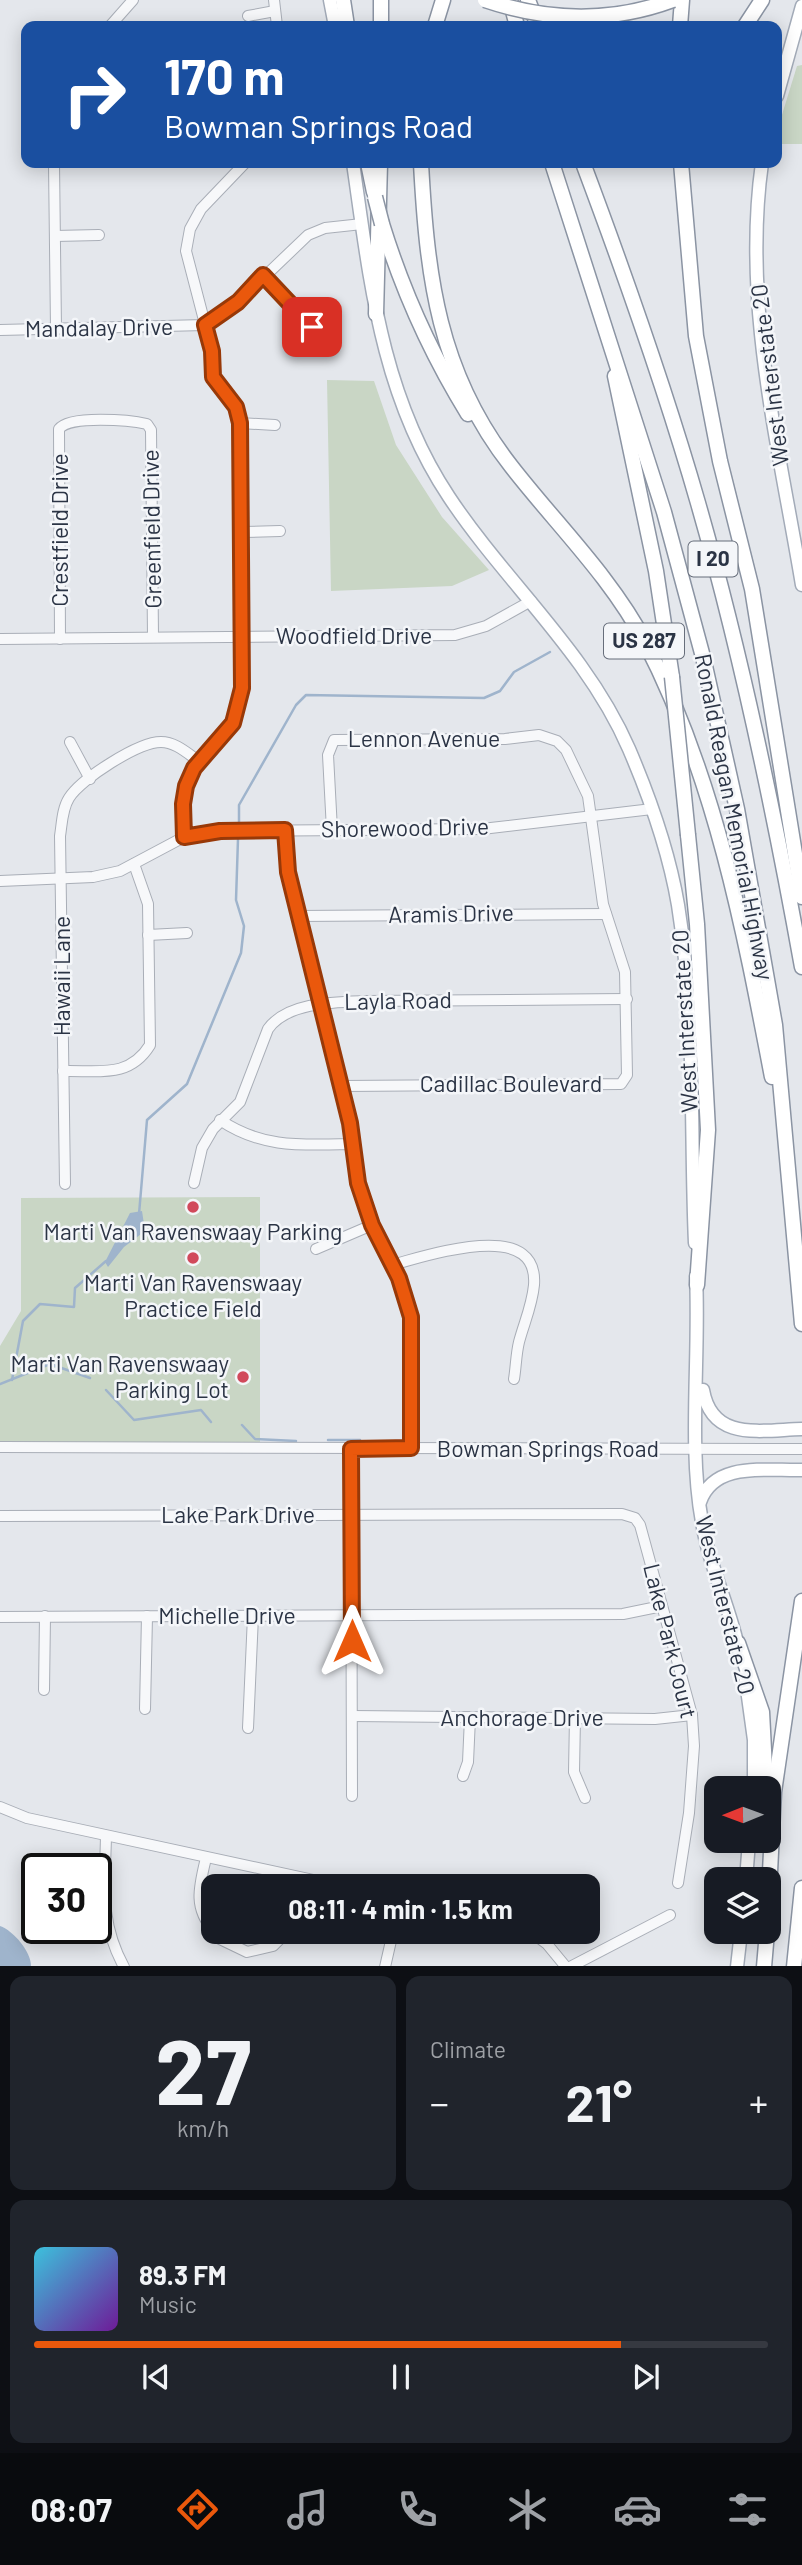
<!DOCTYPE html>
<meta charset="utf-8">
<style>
body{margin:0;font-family:Barlow,sans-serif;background:#20242c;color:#f1f3f6;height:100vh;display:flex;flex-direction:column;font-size:26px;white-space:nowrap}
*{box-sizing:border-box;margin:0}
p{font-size:23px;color:#9ea1a6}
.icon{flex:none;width:38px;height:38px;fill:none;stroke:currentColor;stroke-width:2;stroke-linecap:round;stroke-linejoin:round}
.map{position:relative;height:1966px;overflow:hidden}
.details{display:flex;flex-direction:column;gap:10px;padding:10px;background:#0d0f14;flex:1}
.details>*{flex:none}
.top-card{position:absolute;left:21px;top:21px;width:761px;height:147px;border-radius:14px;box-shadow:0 4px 18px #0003;background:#1a4fa0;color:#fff;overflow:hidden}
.needle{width:46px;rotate:269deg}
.fabs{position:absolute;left:704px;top:1776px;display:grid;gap:14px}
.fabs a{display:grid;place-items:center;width:77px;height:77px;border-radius:14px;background:#171b24;box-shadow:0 4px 18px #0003;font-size:35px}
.speed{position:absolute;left:21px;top:1853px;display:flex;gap:14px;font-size:35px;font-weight:700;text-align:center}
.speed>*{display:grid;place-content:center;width:91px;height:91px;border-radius:50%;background:#171b24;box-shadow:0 4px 18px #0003;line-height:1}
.speed .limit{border:4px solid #111;border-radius:10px;background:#fff;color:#111}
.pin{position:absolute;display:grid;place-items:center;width:60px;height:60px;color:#fff;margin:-30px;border-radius:14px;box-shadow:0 4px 10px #0006}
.me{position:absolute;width:77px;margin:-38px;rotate:0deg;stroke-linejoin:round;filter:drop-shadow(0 0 5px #0008)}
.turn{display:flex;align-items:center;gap:24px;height:147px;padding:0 28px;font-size:32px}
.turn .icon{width:91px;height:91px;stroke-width:2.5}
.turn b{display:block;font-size:49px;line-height:60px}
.big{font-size:52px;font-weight:700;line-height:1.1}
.details .tile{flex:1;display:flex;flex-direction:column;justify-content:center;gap:10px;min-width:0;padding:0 24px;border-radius:14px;background:#20242c}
.details .dial{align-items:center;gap:0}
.dial b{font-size:91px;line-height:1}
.song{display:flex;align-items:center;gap:21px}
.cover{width:84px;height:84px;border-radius:10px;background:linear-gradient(135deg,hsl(190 70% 55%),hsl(280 70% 35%))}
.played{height:7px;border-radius:4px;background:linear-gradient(90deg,#ea580c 80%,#363941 80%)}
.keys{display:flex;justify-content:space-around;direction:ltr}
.heat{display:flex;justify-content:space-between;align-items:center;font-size:38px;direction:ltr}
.details .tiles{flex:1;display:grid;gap:10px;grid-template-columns:1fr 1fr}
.tile:last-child{grid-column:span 2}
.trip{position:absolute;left:201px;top:1874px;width:399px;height:70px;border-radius:14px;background:#171b24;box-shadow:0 4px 18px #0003;font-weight:700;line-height:70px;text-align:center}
.tabs{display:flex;height:112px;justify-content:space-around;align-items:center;background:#090b0e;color:#9ea1a6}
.tabs .icon{width:49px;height:49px}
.tabs .current{color:#ea580c}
.tabs b{font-size:32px;color:#f1f3f6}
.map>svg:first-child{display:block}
.green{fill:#c9d6c5}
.water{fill:#9fb4cc}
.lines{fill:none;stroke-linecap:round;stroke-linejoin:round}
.stream{stroke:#9fb4cc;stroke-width:2.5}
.minor-casing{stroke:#a9aeb7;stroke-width:12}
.major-casing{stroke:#a3abb8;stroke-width:15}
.highway-casing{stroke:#8b94a3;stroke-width:17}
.minor{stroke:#f7f8fa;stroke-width:10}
.major{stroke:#fff;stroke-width:12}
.highway{stroke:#fff;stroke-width:14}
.highway-bridge-casing{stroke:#8b94a3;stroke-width:17;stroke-linecap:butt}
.highway-bridge{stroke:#fff;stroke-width:14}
.route-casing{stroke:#983908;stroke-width:18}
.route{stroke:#ea580c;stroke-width:12}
.poi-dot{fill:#d1495b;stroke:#f4f6f9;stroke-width:2.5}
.labels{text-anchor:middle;stroke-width:5;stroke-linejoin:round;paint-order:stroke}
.shield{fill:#f4f6f9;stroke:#676e7b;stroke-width:2}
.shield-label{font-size:21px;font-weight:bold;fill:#2b3445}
.street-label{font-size:23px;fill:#2b3445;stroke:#f4f6f9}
.poi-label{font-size:23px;fill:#2b3445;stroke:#f4f6f9}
</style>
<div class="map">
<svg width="802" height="1967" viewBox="0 0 802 1967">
<rect width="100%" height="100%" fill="#e4e7ec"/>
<g class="green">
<polygon points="802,65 802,144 777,144 777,131 797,66"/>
<polygon points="327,380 374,381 396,445 442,517 489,570 452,586 331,591"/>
<polygon points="260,1197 260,1447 0,1442 0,1346 21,1311 21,1198"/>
</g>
<g class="water">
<polygon points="142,1211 145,1231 124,1247 108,1267 105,1262 130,1213"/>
<path d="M0,1926c14,5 31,26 31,40h-31z"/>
</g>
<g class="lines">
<g class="stream">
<polyline points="239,824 239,805 296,705 306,695 484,698 500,691 514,672 550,652"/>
<polyline points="139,1214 147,1120 187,1084 241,953 244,926 236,900 238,839"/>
<polyline points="12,1380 23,1321 40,1304 74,1307 75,1288 106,1261"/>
<polyline points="0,1384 50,1364 90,1378"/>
<polyline points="106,1390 134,1420 201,1410 211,1422"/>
<polyline points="242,1425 255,1439 296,1441"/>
<polyline points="328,1440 360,1440"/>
</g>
<defs>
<g id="minor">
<polyline points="274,0 277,26"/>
<polyline points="248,16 275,11"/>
<polyline points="110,26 133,0"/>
<polyline points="54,163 56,329"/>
<polyline points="55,236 99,235"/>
<polyline points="263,275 311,327"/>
<polyline points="0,330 205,325 238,302 308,235 325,228 362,224"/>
<polyline points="240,423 275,425"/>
<polyline points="242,532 280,531"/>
<polyline points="0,639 455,635 486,626 531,601"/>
<path d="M60,639l-1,-210c10,-14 71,-9 88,-5l4,6 2,206"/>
<polyline points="70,742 90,779"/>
<polyline points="285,830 288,872 350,1123 358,1183 372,1225 399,1278 411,1317 411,1448"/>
<polyline points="332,830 328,755 334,740 505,739 539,735 557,741 566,750 588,796 603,904 625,972 627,1075 621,1084 342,1086"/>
<polyline points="184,837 183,804 186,786 194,768 233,723 242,688 240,423 236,407 213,377 212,351 186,251 190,229 201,209 245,163"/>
<polyline points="0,881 93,877 120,871 184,837 220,831 482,829 652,809"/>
<polyline points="297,916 606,914"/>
<polyline points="148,935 187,933"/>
<path d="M63,1071c35,-1 66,8 87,-26l-2,-141 -14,-40"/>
<path d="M220,1120c43,29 83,25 133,24"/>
<path d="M194,1183l8,-35 11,-19 27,-27 28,-73c19,-27 67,-27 97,-28l262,-2"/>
<path d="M65,1184l-5,-348c2,-12 2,-27 9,-38 12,-19 69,-56 92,-56 15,0 27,12 39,20"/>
<polyline points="316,1249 372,1225"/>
<path d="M391,1265c37,-9 148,-48 143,20 -2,21 -10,38 -15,57 -3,12 -3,25 -5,37"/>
<polyline points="0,1447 802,1449"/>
<polyline points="351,1449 352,1796"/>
<polyline points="0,1516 622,1514 635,1518 640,1525 692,1715 694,1746 689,1813 678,1883"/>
<polyline points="0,1617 623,1614 662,1606"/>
<polyline points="44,1690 45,1616"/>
<polyline points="145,1709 147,1616"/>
<polyline points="352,1716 655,1719 692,1715"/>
<polyline points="575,1717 574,1772 585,1798"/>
<polyline points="248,1728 253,1616"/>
<polyline points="463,1776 468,1762 470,1718"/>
<polyline points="0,1807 27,1818 341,1886"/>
<path d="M106,1836c-1,50 -7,85 18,131"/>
<path d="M206,1858c-7,29 -13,50 8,73"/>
<polyline points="214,1932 220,1939 247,1952 273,1946 287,1932"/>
<polyline points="531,1932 547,1944 566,1967"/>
<polyline points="385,1967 393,1932"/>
<polyline points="570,1967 670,1915"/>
</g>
<g id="major">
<polyline points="330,0 335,26"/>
<polyline points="777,96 802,6"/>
<path d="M353,163c17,117 28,232 96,334 57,86 138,155 180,252 21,49 40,103 49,156 18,112 12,225 17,338"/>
<path d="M762,163c-20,141 17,283 40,422"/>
<path d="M696,1276c4,78 -8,170 6,246 7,44 28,85 37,129"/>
<path d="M703,1390c9,52 58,40 99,39"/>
<path d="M700,1502c14,-41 66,-31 102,-32"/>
<polyline points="745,1675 754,1740 754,1788"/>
<polyline points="746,1880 749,1841"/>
<polyline points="737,1967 741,1932"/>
</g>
<g id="highway">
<polyline points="343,0 347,26"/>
<polyline points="381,0 381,26"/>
<polyline points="510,0 517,26"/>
<polyline points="528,0 538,26"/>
<polyline points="435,26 443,0"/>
<polyline points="680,26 682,0"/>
<polyline points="745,26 762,0"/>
<polyline points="368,163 374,192"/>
<path d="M421,163c6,113 17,210 90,303 45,58 100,111 134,176 70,135 99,288 127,435"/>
<polyline points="552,163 664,512 703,657 737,809 775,1025 802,1324"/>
<path d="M583,163c42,112 82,225 115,340 44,153 76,308 104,464"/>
<polyline points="681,163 696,336 720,461 752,589 802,897"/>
<path d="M382,224c21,68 49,130 86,190"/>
<polyline points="376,314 380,163"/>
<polyline points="615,376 656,571 672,677"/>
<polyline points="688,835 697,924 708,1130 697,1285"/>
<polyline points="738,1643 762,1712 766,1788"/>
<polyline points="768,1912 774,1792 802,1601"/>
<polyline points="764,1967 767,1932"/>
<polyline points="794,1967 802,1888"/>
</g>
</defs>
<use href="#minor" class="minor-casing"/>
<use href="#major" class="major-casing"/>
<use href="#highway" class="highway-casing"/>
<use href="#minor" class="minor"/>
<use href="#major" class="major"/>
<use href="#highway" class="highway"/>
<defs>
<g id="highway-bridge">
<path d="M485,0c62,21 126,23 188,0"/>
<polyline points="375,197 382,224"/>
<polyline points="672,677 688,835"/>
</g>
</defs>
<use href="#highway-bridge" class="highway-bridge-casing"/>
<use href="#highway-bridge" class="highway-bridge"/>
</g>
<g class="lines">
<defs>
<polyline id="route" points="312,327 263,275 238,302 205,325 212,351 213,377 236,407 240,423 242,688 233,723 194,768 186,786 183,804 184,837 220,831 285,830 288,872 350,1123 358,1183 372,1225 399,1278 411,1317 411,1448 351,1449 352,1641"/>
</defs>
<use href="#route" class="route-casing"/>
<use href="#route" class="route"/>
</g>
<g class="poi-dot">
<circle cx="193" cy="1207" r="7"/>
<circle cx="193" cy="1258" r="7"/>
<circle cx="243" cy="1377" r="7"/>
</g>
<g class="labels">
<g class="shield">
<rect x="688.5" y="541.5" width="49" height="35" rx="5"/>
<rect x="604" y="623.5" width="80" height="35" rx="5"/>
</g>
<g class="shield-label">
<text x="713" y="566">I 20</text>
<text x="644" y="648">US 287</text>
</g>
<g class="street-label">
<text transform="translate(99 328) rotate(-1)" y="8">Mandalay Drive</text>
<text transform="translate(770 375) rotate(-97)" y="8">West Interstate 20</text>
<text transform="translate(152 529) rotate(-91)" y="8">Greenfield Drive</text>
<text transform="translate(60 530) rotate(-90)" y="8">Crestfield Drive</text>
<text x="354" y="644">Woodfield Drive</text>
<text x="424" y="747">Lennon Avenue</text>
<text transform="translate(734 817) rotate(79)" y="8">Ronald Reagan Memorial Highway</text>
<text transform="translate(405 828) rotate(-1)" y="8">Shorewood Drive</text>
<text transform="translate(451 914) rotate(-1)" y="8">Aramis Drive</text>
<text transform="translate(62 976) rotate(-90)" y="8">Hawaii Lane</text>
<text transform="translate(398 1001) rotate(-1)" y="8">Layla Road</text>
<text transform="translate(685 1021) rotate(-93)" y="8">West Interstate 20</text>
<text x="511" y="1092">Cadillac Boulevard</text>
<text x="548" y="1457">Bowman Springs Road</text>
<text x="238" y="1523">Lake Park Drive</text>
<text transform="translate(725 1605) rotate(76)" y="8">West Interstate 20</text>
<text x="227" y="1624">Michelle Drive</text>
<text transform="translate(670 1641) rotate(76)" y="8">Lake Park Court</text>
<text x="522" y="1726">Anchorage Drive</text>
</g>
<g class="poi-label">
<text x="193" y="1240">Marti Van Ravenswaay Parking</text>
<text x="193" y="1291">Marti Van Ravenswaay<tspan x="193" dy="26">Practice Field</tspan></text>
<text x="229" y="1372" text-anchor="end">Marti Van Ravenswaay<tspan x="229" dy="26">Parking Lot</tspan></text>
</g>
</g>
</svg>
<div class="fabs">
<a><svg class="needle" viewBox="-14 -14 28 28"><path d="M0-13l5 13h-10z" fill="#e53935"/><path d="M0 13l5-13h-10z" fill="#9ea1a6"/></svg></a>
<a><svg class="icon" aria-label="layers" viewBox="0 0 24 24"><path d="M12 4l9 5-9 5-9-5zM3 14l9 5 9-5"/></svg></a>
</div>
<div class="speed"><div class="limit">30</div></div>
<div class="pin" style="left:312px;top:327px;background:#d93025"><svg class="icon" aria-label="arrive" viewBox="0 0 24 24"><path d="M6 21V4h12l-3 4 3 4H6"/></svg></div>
<svg class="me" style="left:352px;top:1641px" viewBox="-20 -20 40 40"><path d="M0-17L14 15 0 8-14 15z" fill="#ea580c" stroke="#fff" stroke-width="4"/></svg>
<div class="trip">08:11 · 4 min · 1.5 km</div>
<div class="top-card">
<div class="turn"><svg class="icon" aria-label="right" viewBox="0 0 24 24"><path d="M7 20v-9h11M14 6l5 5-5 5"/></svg><div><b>170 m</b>Bowman Springs Road</div></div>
</div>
</div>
<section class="details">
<div class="tiles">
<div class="tile dial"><b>27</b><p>km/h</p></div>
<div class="tile"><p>Climate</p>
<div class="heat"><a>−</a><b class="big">21°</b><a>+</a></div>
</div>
<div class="tile">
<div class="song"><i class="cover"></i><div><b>89.3 FM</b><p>Music</p></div></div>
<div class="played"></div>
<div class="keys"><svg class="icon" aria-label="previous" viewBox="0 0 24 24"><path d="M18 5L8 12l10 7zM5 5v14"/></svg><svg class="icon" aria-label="pause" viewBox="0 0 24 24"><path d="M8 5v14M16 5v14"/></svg><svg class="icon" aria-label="next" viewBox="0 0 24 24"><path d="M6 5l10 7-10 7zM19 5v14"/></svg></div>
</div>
</div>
</section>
<nav class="tabs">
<b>08:07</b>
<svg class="icon current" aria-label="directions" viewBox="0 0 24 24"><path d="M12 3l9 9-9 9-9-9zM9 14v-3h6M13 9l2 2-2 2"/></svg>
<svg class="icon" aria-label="music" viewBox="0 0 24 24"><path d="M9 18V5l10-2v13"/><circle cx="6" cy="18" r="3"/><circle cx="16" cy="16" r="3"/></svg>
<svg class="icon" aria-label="phone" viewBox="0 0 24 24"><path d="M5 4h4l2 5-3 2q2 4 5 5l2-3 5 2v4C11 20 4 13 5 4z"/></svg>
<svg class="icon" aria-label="climate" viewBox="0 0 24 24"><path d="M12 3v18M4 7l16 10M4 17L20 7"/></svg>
<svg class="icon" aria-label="car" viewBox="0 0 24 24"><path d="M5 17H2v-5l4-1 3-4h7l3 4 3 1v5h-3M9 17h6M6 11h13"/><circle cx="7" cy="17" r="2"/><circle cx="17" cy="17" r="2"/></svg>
<svg class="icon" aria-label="filters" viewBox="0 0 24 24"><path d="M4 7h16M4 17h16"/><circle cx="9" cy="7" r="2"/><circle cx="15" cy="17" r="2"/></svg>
</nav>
